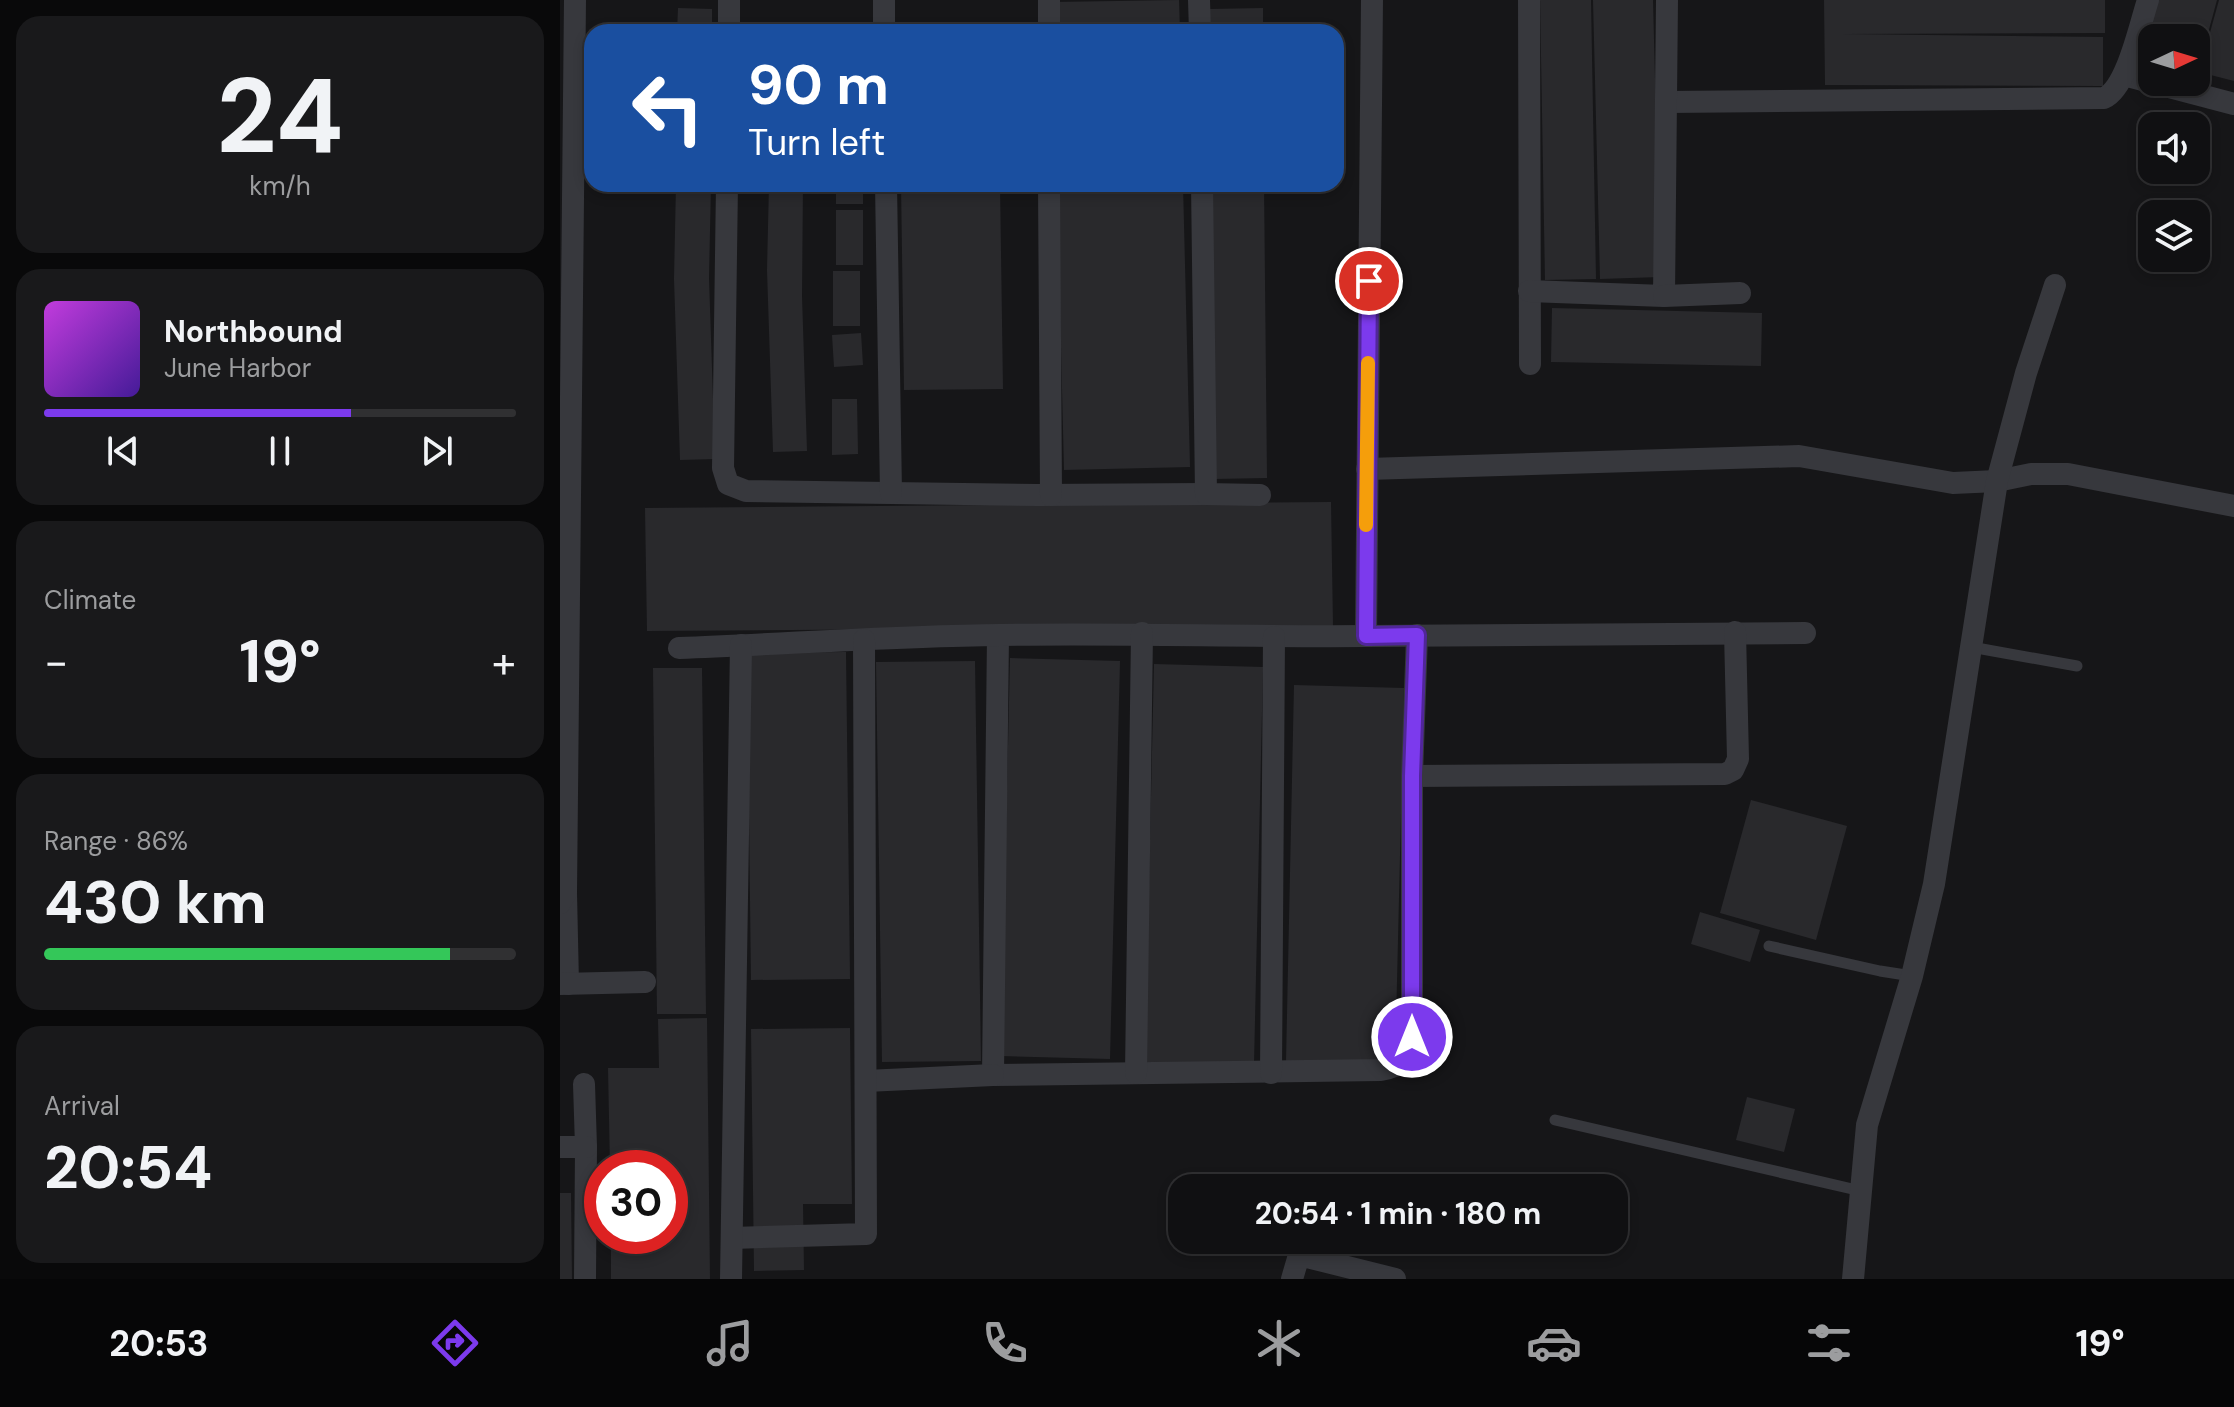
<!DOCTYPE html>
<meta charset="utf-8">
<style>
body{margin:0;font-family:"DM Sans",sans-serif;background:#19191b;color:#f1f3f6;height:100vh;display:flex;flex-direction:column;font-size:30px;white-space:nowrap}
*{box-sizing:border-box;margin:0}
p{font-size:26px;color:#9c9d9f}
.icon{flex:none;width:44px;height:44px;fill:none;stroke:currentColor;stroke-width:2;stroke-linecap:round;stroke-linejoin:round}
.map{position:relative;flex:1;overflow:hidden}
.sheet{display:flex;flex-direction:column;gap:16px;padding:16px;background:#09090a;width:560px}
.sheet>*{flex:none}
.hud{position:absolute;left:24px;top:24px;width:760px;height:168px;border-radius:24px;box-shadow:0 4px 12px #0003,0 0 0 2px #303032;background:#1a4fa0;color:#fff;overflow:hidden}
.needle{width:52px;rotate:86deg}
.buttons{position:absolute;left:1578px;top:24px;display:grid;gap:16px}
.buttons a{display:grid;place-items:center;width:72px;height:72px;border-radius:16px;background:#101012;box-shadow:0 4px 12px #0003,0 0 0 2px #303032;font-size:40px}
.speed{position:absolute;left:24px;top:1150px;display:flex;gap:16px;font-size:40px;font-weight:700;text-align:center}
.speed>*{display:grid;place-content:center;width:104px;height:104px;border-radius:50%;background:#101012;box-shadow:0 4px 12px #0003,0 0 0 2px #303032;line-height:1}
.speed .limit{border:12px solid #d22;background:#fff;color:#111}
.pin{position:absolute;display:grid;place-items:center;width:68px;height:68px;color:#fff;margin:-34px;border:4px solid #fff;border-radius:50%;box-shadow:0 2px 8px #0007}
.me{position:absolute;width:88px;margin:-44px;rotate:0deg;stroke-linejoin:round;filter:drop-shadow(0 0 6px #0008)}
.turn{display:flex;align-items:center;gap:28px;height:168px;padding:0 32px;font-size:36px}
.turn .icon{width:104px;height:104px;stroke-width:2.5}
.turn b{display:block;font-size:56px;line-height:68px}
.big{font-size:60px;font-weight:700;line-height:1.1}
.sheet .widget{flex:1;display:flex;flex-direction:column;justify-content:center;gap:12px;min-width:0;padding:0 28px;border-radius:24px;background:#19191b}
.sheet .dial{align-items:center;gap:0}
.dial b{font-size:104px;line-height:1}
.song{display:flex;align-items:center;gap:24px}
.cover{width:96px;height:96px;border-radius:12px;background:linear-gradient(135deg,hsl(290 70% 55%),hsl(260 70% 35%))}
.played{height:8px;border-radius:4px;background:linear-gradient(90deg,#7c3aed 65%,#303032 65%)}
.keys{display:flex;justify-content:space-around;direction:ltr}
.heat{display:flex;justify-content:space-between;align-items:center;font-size:44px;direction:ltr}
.charge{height:12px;border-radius:6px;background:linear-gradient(90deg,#34c759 86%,#303032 0)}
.trip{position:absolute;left:608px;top:1174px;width:460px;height:80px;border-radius:24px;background:#101012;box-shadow:0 4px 12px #0003,0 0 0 2px #303032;font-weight:700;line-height:80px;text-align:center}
.menu{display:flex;height:128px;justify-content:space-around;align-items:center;background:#060607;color:#9c9d9f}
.menu .icon{width:56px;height:56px}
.menu .active{color:#7c3aed}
.menu b{font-size:36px;color:#f1f3f6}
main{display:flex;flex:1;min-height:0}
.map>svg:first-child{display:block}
.building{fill:#29292c}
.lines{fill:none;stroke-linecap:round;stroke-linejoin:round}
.service{stroke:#37383d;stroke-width:11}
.minor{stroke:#37383d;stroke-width:22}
.route-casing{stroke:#51269a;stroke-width:20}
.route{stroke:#7c3aed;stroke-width:14}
.slow{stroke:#f59e0b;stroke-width:14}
</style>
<main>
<section class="sheet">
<div class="widget dial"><b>24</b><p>km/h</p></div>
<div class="widget">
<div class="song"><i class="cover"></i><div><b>Northbound</b><p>June Harbor</p></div></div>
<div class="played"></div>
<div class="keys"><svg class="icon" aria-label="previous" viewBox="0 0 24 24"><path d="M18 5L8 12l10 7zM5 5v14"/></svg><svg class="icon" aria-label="pause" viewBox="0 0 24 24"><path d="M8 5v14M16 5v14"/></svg><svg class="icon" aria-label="next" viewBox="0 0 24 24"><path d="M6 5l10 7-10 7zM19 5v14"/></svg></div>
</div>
<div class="widget"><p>Climate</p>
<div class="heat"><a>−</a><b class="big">19°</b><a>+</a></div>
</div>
<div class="widget"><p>Range · 86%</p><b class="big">430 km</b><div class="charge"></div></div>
<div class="widget"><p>Arrival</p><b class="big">20:54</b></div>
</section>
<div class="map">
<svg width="1674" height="1279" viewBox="0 0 1674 1279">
<rect width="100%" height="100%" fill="#161618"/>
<g class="building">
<polygon points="619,0 620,32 494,32 493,2"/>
<polygon points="980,0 1031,0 1036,279 985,280"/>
<polygon points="1033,0 1093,0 1100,277 1040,279"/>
<polygon points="1264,0 1545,0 1545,33 1283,34 1543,37 1543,86 1265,85"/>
<polygon points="1598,0 1657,0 1637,74 1636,38 1592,38 1592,61 1582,58"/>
<polygon points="1659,0 1674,0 1674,81 1639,72"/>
<polygon points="118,8 152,9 152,32 117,32"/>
<polygon points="703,8 703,32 650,32 650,9"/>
<polygon points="210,25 244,26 245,32 210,32"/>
<rect x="275" y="28" width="28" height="4"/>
<polygon points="116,184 151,184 149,278 155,459 120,460 114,279"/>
<polygon points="209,184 243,184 242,296 247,451 213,452 207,270"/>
<rect x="276" y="184" width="27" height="20"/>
<polygon points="341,184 440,184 443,389 344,390"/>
<polygon points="497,184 623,184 630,467 504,470"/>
<polygon points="652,184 704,184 707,478 654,479"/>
<rect x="276" y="210" width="27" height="55"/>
<rect x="273" y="271" width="27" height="55"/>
<polygon points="992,308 1202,313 1201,366 991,362"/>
<polygon points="301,333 303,365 274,367 272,335"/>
<polygon points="272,399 297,399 298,454 272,455"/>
<polygon points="771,502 773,626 87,631 85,508"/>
<polygon points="286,652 290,979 191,980 187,653"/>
<polygon points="450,658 560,661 550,1059 441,1056"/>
<polygon points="415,661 421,1061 322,1062 316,662"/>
<polygon points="594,664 703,667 694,1064 585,1062"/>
<polygon points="93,668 142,668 146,1014 97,1014"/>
<polygon points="734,685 844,688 835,1065 726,1062"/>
<polygon points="1191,800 1287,826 1256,940 1160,913"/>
<polygon points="1140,912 1200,930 1190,962 1131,944"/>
<polygon points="147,1018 150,1279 51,1279 51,1236 110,1236 110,1168 50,1168 48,1068 99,1068 98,1019"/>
<polygon points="290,1028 292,1204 243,1204 244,1270 194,1271 191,1029"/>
<polygon points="1187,1097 1235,1109 1224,1152 1176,1140"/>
<polygon points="0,1193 11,1193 12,1279 0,1279"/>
</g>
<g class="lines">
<g class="service">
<polyline points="1411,647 1517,666"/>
<polyline points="1209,946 1320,971 1352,976"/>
<polyline points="995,1120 1301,1191"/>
</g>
<g class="minor">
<polyline points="324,0 324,32"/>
<polyline points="489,0 489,32"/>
<polyline points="639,0 640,32"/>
<polyline points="812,0 806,636 1245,633"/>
<polyline points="969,0 970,364"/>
<polyline points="169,32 169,0"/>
<polyline points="1564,75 1674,104"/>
<path d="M1107,102l437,-4c23,-10 36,-74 44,-98"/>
<polyline points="167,184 163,468 168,484 186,491 478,495 646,494"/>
<polyline points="326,184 331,493"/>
<polyline points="489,184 491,495"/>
<polyline points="642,184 646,494 700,495"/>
<polyline points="969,291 1104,296 1107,0"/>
<polyline points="1104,296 1180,293"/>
<polyline points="807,469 1239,456 1393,483 1437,481 1471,474 1508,474 1674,506"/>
<path d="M438,635l-5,440 388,-5c24,-4 24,-12 31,-33v-261l5,-141"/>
<path d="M119,648c108,-4 215,-12 322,-13 122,-2 243,2 365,1"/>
<polyline points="852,776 1165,774 1173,770 1178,759 1175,632"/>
<polyline points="6,893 8,984"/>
<polyline points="0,903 6,893 15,0"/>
<polyline points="0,984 85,982"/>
<polyline points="576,1073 582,633"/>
<polyline points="711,1073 714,637"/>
<polyline points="306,1081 433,1075"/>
<polyline points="24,1084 26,1147 25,1279"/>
<polyline points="0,1147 26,1147"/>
<polyline points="172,1238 306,1234 304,640"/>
<polyline points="171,1279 181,645"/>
<polyline points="732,1279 739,1255 835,1279"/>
<polyline points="1293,1279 1307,1125 1352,976 1374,884 1437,481 1466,373 1495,285"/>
</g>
</g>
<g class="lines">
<defs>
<polyline id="route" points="809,281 806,636 857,635 852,776 852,1037"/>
</defs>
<use href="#route" class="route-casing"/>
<use href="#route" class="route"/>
<polyline class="slow" points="806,525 808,363"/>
</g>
</svg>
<div class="buttons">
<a><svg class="needle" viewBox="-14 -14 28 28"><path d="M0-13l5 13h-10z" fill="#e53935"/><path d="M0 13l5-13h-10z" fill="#9c9d9f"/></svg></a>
<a><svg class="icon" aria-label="sound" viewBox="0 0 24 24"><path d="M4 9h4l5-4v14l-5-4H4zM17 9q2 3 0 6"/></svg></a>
<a><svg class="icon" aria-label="layers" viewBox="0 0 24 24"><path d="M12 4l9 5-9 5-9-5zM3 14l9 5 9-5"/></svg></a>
</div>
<div class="speed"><div class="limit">30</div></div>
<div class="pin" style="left:809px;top:281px;background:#d93025"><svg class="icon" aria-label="arrive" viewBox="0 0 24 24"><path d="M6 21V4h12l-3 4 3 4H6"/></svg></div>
<svg class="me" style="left:852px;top:1037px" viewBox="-20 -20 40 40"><circle r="17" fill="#7c3aed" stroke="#fff" stroke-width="3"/><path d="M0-11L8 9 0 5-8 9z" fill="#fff"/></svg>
<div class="trip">20:54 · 1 min · 180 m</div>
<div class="hud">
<div class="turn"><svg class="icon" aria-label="left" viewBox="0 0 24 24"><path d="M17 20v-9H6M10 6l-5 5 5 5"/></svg><div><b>90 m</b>Turn left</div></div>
</div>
</div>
</main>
<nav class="menu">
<b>20:53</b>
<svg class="icon active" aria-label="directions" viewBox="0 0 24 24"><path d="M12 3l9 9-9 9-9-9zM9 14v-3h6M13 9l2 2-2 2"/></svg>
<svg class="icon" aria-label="music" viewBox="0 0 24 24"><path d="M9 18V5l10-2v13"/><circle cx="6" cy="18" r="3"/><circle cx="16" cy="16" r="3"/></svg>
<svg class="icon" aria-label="phone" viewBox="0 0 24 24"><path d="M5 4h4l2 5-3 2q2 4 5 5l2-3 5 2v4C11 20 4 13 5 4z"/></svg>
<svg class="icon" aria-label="climate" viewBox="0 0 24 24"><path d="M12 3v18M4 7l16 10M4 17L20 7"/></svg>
<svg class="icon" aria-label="car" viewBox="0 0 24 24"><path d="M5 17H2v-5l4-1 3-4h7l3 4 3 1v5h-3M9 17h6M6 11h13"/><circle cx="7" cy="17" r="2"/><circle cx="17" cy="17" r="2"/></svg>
<svg class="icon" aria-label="filters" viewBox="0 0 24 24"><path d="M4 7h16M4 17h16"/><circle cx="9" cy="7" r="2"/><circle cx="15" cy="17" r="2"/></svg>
<b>19°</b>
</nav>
